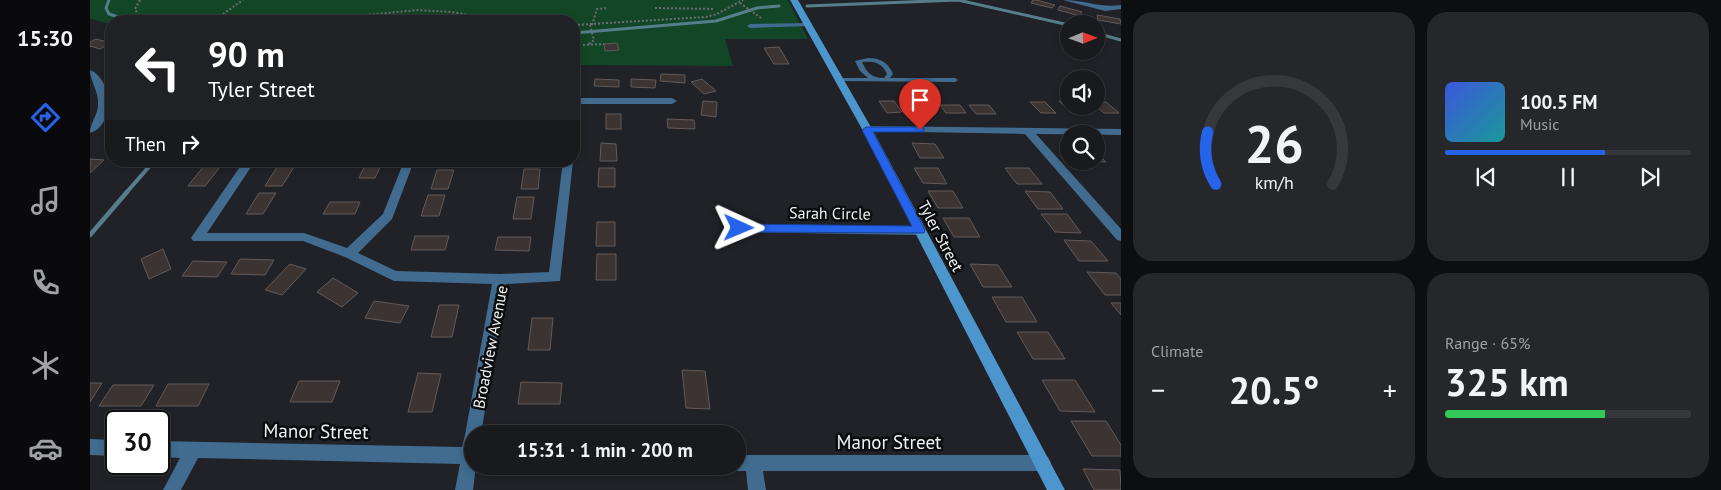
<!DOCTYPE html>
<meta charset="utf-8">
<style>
body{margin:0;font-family:"PT Sans",sans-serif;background:#25272b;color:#f1f3f6;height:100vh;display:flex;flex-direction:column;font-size:19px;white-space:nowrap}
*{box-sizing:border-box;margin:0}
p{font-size:16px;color:#9fa1a4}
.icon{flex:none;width:28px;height:28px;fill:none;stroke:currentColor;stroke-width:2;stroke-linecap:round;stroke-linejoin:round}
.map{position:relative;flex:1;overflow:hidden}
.details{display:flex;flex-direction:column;gap:12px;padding:12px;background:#0d0e10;width:600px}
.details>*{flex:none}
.hud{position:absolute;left:15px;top:15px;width:475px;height:152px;border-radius:20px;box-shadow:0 2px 8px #0003,0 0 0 1px #36383c;background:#202124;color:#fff;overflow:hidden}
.needle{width:32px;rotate:89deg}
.controls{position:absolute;left:970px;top:15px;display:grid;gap:10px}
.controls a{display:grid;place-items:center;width:45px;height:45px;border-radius:50%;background:#181a1e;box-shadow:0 2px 8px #0003,0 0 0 1px #36383c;font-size:25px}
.speed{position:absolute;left:15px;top:410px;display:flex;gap:10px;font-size:25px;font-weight:700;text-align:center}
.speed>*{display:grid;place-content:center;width:65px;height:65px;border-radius:50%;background:#181a1e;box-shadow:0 2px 8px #0003,0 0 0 1px #36383c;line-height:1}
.speed .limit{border:2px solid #111;border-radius:8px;background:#fff;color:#111}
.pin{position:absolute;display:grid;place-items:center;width:42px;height:42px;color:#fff;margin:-51px -21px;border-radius:50% 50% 50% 0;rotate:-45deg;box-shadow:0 0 5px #0007}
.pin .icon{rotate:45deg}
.me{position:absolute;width:55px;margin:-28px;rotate:91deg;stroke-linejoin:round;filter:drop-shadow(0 0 4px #0008)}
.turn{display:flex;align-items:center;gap:18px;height:105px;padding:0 20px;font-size:22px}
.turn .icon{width:65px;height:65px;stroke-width:2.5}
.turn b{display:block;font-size:35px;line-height:42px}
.then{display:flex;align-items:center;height:48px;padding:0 20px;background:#0003;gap:10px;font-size:19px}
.big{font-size:38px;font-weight:700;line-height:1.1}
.details .tile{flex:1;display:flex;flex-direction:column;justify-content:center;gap:8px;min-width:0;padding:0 18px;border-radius:20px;background:#25272b}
.details .dial{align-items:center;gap:0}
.dial svg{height:130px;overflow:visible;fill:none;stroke:#36383c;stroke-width:7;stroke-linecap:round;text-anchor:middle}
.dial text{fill:#f1f3f6;stroke:none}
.song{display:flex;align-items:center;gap:15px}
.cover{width:60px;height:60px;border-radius:8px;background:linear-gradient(135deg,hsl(230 70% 55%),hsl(180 70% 35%))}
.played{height:5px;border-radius:2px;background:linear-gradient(90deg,#2563eb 65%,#36383c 65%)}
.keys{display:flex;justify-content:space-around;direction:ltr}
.heat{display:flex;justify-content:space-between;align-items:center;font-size:28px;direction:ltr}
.charge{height:8px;border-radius:4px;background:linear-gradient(90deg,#34c759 65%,#36383c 0)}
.details .tiles{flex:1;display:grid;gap:12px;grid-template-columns:repeat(2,1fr)}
.trip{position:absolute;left:374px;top:425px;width:282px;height:50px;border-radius:25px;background:#181a1e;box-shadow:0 2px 8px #0003,0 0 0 1px #36383c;font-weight:700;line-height:50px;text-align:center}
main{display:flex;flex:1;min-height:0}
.dock{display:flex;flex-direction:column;width:90px;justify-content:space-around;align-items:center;background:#0a0a0c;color:#9fa1a4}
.dock .icon{width:35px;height:35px}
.dock .current{color:#2563eb}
.dock b{font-size:22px;color:#f1f3f6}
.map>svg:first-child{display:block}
.green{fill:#124626}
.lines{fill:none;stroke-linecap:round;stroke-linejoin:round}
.stream-far2{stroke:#557e8a;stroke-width:3}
.stream-far1{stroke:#557e8a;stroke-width:4}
.stream{stroke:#557e8a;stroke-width:4.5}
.building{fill:#3c3433;stroke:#635a5a}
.path{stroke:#6c6e73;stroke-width:2;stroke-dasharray:2 2;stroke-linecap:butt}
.lane{fill:#416c8f;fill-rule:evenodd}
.street{fill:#416c8f;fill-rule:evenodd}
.secondary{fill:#4d95cd;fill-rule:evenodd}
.route{fill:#2563eb;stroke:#184099}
.labels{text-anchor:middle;stroke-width:5;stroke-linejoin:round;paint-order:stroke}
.street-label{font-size:16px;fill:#f0f2f6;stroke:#0b0c0e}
.near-street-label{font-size:19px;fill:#f0f2f6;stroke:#0b0c0e}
</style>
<main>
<nav class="dock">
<b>15:30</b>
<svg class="icon current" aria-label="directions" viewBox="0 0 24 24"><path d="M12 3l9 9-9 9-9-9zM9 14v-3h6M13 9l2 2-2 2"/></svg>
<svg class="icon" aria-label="music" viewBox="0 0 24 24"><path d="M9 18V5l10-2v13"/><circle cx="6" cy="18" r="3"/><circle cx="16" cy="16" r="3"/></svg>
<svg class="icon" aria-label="phone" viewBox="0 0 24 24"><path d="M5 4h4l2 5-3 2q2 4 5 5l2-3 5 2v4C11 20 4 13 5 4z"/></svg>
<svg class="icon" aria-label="climate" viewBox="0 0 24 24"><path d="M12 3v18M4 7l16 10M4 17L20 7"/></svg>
<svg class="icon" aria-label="car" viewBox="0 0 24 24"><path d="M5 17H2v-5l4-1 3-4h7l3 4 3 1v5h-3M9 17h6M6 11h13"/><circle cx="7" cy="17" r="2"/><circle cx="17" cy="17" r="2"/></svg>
</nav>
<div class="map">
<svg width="1031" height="490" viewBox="0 0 1031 490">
<rect width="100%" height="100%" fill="#202228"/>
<polygon class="green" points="0,0 698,0 718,39 635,39 643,66 484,65 484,21 21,21 21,24 0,19"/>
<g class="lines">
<g class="stream-far2">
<polyline points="19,0 16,8 19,14 41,21"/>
<polyline points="717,6 868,0 979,25"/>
<polyline points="266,21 319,18 379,21"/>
<polyline points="484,33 626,21 667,8 689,6"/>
<polyline points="1006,33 1031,40"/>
</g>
<polyline class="stream-far1" points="36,193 64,161"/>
<polyline class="stream" points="0,235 37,192"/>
</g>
<g class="building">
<polygon points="943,0 946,0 965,5 962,8 941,3"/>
<polygon points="970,6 992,12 990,16 968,10"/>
<polygon points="1007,15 1030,19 1031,24 1008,20"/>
<polygon points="6,39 21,43 10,49 0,46 0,42"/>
<polygon points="527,43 529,50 515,51 514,44"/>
<polygon points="689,47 699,64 684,64 674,48"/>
<polygon points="571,74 595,75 595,83 570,81"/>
<polygon points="505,79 529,80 529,87 504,86"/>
<polygon points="541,79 566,80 565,88 541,87"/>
<polygon points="612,79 626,91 614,94 601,82"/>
<polygon points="613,101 627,102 626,117 611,115"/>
<polygon points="789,101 804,101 812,112 797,113"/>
<polygon points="969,101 979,101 979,106 989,106 995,112 980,112"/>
<polygon points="940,102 955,102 966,113 951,113"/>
<polygon points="1006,102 1016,102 1029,113 1014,113 1006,106"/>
<polygon points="820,105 840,105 846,114 826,114"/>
<polygon points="850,105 870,105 876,113 856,113"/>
<polygon points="879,105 899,105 906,114 886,114"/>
<rect x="516" y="114" width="15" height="15"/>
<polygon points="577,119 604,120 605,129 578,128"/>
<polygon points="511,143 526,144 527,161 510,161"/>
<polygon points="822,143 845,144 854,158 830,158"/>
<polygon points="1006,152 1016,162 991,161 1006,161"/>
<polygon points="0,159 14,160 0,173"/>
<polygon points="277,161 293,161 285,178 269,178"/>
<polygon points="113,167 130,167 115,186 98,186"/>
<polygon points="187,167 204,167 192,186 175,186"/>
<polygon points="509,168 525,168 525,187 508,187"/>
<polygon points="824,168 848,168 857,184 833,183"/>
<polygon points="915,168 939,168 952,184 927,184"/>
<polygon points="434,169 450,169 448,189 431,189"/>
<polygon points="347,170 364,170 358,189 341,189"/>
<polygon points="838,191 863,191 873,208 848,208"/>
<polygon points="935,191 960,192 973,209 948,209"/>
<polygon points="169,193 186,193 173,214 156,214"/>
<polygon points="338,195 355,195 349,216 331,216"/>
<polygon points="427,197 444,197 441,219 423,219"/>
<polygon points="240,202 270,202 265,214 233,214"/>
<polygon points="951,214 977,214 991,233 965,232"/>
<polygon points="853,218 879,218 890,237 864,237"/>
<polygon points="507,222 525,222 525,246 506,246"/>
<polygon points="325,236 359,236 355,250 321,250"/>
<polygon points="408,237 441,237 439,251 405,250"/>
<polygon points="974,240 1001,241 1018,261 989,261"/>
<polygon points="73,249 81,269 59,279 51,259"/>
<polygon points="507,254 526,254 526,280 506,280"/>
<polygon points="150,259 184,260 175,275 141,274"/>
<polygon points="103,261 137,262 127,277 92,276"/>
<polygon points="200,264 216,269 192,295 175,290"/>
<polygon points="880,264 908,265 922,287 893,287"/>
<polygon points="997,272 1026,273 1031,279 1031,295 1015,295"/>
<polygon points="243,278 268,293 252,307 227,292"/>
<polygon points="902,297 932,297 947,322 916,322"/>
<polygon points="284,301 319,306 310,323 275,318"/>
<polygon points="1021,303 1031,303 1031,315"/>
<polygon points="349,305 369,305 362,337 341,337"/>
<polygon points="442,318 463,318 460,350 438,350"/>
<polygon points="927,332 958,332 975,359 943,359"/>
<polygon points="592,370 615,371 620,409 596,408"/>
<polygon points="328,373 351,374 342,412 318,412"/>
<polygon points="952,380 985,380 1005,412 970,411"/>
<polygon points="209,381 250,381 242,402 200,402"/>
<polygon points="431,382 472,383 470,404 428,404"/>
<polygon points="0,383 12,383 0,402"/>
<polygon points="78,384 119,384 108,406 66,406"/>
<polygon points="23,385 64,385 51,406 9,406"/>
<polygon points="981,421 1016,421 1031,445 1031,456 1002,456"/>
<polygon points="993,469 1030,470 1031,490 1004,490"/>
</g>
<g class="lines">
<g class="path">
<polyline points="50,0 45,9 48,15 80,21"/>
<polyline points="650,3 671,18"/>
<polyline points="565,8 625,9"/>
<polyline points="123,21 153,0"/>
<polyline points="215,21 328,10 361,12 418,21"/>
<polyline points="484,25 616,17 627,14 653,0"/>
<polyline points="502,25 507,9 518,8"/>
<polyline points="499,44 504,40 500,25"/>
<polyline points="493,45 514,44"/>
</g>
<g class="lane">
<polygon points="717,23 720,25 719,26 660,28 657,26 660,24"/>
<polygon points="484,49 491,51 489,65 484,64"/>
<path d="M778,58c12,0 20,4 25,16l-3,4h65l3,2 -3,2 -118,-1 -1,-1 3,-2h29l-8,-7 -5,-10zM772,62c11,-1 20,0 25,12l-3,4c-12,0 -17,-5 -22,-16z"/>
</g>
<g class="street">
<path d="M973,0c22,0 36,8 58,5v4l-16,2z"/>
<polygon points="487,61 491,64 490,98 582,98 587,101 582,104 489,104 489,112 484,115 484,62"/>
<path d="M0,70c23,9 25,56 0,63 0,-11 9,-18 8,-31 0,-12 -8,-21 -8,-32z"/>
<polygon points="777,126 1031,129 1031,135 946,134 1031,229 1031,241 1027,240 935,134 773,131 773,127"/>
<polygon points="154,161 165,161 117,233 214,233 257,248 293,214 314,161 324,161 302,219 268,253 306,271 410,274 459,272 473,161 483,161 470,281 416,284 391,434 382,434 382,466 386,466 383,490 365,490 370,464 108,458 91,490 73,490 90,458 69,457 69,441 372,447 375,435 402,284 304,281 255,257 213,241 103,241 101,238 103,235"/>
<polygon points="649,224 830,227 836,231 830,235 649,232 643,228"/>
<polygon points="0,439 26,440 26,456 0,455"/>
<polygon points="648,455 952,455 958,457 961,463 958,469 952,471 673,471 676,490 658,490 656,471 648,471 641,466 648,466"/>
</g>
<polygon class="secondary" points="700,0 708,0 782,129 975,490 957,490 772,129"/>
</g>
<polygon class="route" points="830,127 834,128 834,132 783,132 835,230 834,233 649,232 643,228 649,224 822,226 772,130 776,127"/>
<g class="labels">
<g class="street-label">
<text transform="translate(740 213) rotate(1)" y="6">Sarah Circle</text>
<text transform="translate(851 236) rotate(62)" y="6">Tyler Street</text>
<text transform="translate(400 347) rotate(-79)" y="6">Broadview Avenue</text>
</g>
<g class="near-street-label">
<text transform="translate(226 431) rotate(1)" y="7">Manor Street</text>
<text x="799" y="449">Manor Street</text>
</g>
</g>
</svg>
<div class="controls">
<a><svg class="needle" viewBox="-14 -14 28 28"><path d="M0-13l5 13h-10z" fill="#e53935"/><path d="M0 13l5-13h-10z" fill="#9fa1a4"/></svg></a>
<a><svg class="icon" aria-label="sound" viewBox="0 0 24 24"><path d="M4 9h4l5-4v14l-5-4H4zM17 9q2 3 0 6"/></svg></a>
<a><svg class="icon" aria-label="search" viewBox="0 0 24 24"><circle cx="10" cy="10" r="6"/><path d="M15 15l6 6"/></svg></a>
</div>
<div class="speed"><div class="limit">30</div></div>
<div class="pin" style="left:830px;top:130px;background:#d93025"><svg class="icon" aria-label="arrive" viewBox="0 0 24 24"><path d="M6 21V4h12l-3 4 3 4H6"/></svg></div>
<svg class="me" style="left:649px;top:228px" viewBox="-20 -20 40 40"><path d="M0-17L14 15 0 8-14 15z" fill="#2563eb" stroke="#fff" stroke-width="4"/></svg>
<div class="trip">15:31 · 1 min · 200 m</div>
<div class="hud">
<div class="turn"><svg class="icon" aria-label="left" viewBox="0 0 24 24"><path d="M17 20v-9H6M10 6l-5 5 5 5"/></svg><div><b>90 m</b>Tyler Street</div></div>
<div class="then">Then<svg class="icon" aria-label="right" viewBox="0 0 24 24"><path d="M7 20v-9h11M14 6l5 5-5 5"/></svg></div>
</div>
</div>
<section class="details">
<div class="tiles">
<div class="tile dial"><svg viewBox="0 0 100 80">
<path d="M14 69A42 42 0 1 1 86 69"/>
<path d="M14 69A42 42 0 0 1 9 37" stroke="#2563eb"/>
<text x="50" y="56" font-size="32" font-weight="700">26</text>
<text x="50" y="72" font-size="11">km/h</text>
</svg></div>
<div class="tile">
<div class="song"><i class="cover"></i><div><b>100.5 FM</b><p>Music</p></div></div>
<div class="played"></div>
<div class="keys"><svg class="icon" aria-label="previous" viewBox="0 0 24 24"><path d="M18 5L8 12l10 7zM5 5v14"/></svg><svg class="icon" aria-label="pause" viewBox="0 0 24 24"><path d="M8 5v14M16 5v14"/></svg><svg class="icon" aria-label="next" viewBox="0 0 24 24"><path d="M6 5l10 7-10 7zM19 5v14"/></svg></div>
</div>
<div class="tile"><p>Climate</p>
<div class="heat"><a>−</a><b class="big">20.5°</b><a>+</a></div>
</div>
<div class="tile"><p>Range · 65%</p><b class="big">325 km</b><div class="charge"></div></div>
</div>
</section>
</main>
